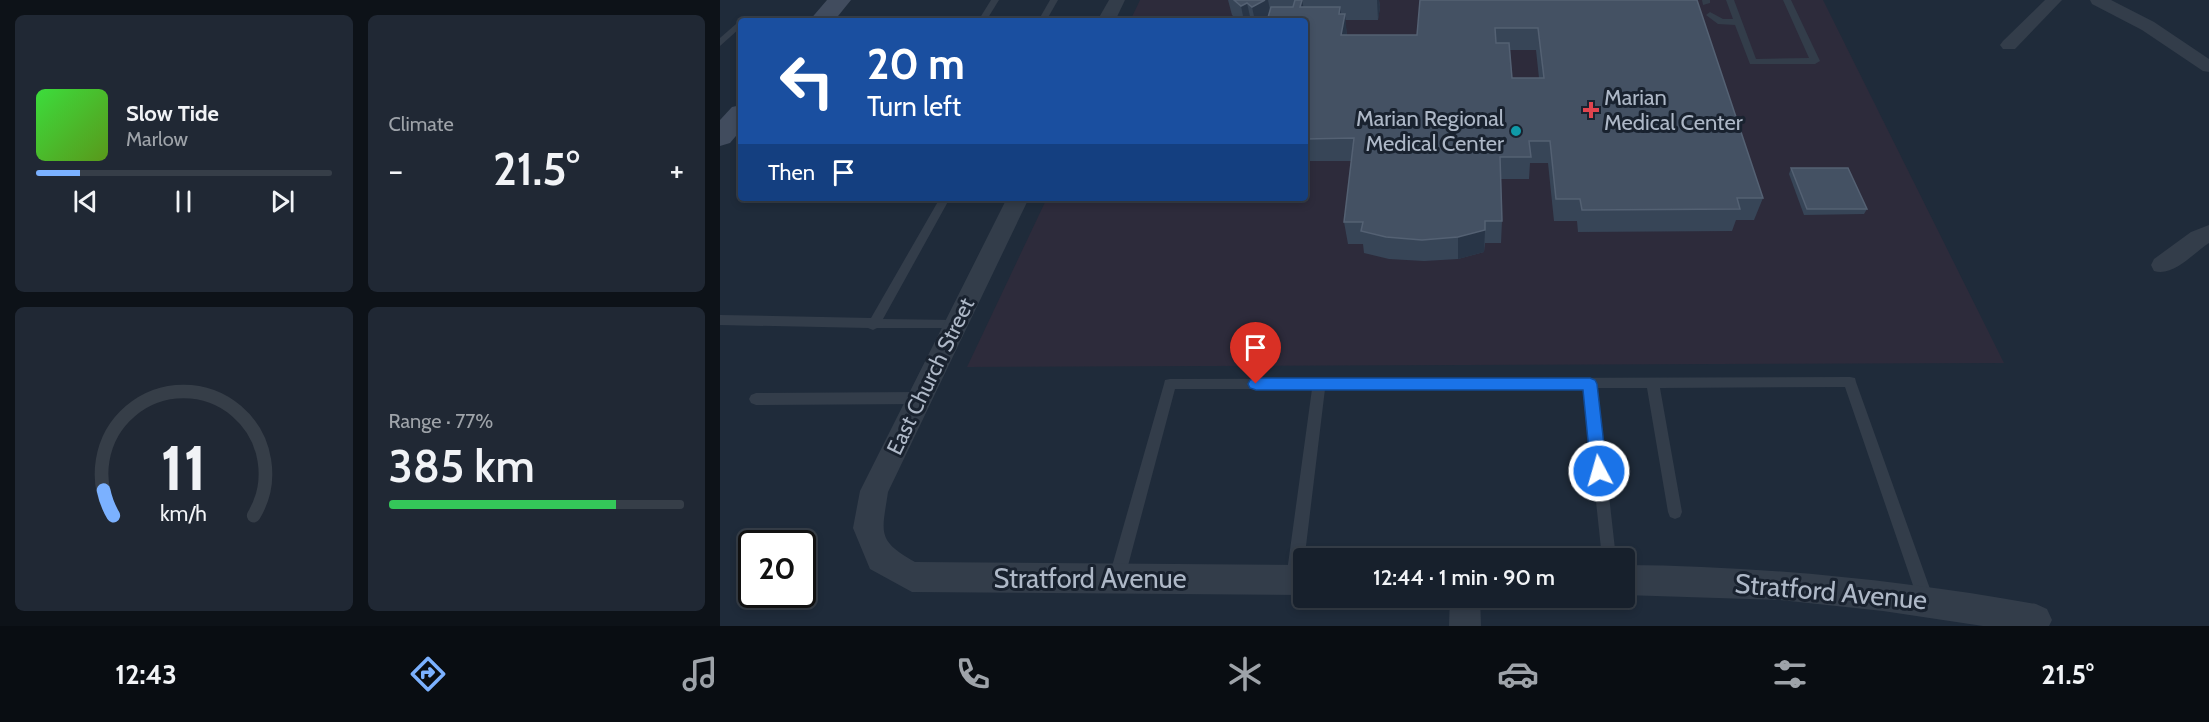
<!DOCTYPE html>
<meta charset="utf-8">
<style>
body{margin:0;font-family:Cabin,sans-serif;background:#202834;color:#f1f3f6;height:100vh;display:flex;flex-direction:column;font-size:22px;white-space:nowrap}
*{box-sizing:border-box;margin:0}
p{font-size:20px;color:#9ea3a9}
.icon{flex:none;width:33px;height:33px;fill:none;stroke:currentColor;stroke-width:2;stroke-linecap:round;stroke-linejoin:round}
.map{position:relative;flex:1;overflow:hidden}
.sheet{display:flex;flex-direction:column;gap:15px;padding:15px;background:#0d1218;width:720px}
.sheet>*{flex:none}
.guide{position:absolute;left:18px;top:18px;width:570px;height:183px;border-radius:6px;box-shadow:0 3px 9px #0003,0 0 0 2px #363e48;background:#1a4fa0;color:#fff;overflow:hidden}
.speed{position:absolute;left:18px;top:530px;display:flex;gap:12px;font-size:30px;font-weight:700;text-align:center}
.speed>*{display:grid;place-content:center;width:78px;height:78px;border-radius:50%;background:#17202c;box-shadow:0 3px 9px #0003,0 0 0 2px #363e48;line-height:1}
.speed .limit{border:3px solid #111;border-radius:9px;background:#fff;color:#111}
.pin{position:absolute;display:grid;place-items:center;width:51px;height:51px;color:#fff;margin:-62px -26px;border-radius:50% 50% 50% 0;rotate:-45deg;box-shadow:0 0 6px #0007}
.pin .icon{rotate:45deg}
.me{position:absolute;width:66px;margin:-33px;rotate:354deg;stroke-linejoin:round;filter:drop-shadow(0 0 4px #0008)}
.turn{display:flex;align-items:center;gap:21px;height:126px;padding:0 30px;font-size:27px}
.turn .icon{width:78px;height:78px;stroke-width:2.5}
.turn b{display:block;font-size:42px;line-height:51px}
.then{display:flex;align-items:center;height:57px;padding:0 30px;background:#0003;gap:12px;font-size:22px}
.big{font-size:45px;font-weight:600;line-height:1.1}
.sheet .card{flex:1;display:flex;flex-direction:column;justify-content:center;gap:9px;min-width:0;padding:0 21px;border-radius:9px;background:#202834}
.sheet .dial{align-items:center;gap:0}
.dial svg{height:156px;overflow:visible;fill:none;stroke:#363e48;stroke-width:7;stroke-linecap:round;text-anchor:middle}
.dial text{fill:#f1f3f6;stroke:none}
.song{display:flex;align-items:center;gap:18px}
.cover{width:72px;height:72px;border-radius:9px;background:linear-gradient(135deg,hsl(120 70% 55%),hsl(90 70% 35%))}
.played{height:6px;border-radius:3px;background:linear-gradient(90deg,#7bb1ff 15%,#363e48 15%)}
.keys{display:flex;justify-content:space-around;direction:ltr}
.heat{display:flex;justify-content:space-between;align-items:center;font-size:33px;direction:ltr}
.charge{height:9px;border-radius:4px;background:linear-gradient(90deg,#34c759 77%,#363e48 0)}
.sheet .tiles{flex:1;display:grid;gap:15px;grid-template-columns:repeat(2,1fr)}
.trip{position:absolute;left:573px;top:548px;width:342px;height:60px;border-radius:6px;background:#17202c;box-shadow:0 3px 9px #0003,0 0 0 2px #363e48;font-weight:600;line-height:60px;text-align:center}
.tabs{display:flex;height:96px;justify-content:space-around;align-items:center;background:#090d12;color:#9ea3a9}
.tabs .icon{width:42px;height:42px}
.tabs .selected{color:#7bb1ff}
.tabs b{font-size:27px;color:#f1f3f6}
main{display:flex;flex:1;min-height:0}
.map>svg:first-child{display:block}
.medical{fill:#2d2b3b}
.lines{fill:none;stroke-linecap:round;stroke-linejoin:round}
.lane{fill:#333d4a;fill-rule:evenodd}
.street{fill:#333d4a;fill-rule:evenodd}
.secondary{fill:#414c5e;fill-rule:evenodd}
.wall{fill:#374557;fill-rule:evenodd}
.shaded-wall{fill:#283547}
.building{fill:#445163;stroke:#546173;stroke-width:1.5;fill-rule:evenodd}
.route{fill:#1a73e8;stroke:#114b97;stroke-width:1.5}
.health-dot{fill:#e0444e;stroke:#19222f;stroke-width:2}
.culture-dot{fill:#0f9aa8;stroke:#19222f;stroke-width:2}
.labels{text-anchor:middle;stroke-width:6;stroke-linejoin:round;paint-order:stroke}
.poi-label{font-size:22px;fill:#aeb8c7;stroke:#19222f;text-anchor:start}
.street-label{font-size:22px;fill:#aeb8c7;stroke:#19222f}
.near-street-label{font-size:27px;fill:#aeb8c7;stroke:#19222f}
</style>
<main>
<section class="sheet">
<div class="tiles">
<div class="card">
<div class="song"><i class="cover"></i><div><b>Slow Tide</b><p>Marlow</p></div></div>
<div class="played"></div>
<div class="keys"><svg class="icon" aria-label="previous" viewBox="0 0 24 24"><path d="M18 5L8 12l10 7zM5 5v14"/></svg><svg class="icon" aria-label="pause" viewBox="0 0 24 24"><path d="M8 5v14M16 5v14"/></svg><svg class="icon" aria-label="next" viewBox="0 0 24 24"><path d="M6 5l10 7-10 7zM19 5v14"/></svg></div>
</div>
<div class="card"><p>Climate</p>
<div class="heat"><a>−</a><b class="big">21.5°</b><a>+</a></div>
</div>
<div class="card dial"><svg viewBox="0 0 100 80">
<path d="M14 69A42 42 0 1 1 86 69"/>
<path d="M14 69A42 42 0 0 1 9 56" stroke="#7bb1ff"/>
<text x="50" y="56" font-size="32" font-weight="700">11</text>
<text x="50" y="72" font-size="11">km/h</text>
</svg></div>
<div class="card"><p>Range · 77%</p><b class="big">385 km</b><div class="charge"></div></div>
</div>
</section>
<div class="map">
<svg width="1489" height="626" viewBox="0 0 1489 626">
<rect width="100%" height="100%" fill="#1f2b3a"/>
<polygon class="medical" points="420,0 1103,0 1284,363 247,367 327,198 585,198 585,21 410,21"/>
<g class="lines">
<g class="lane">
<polygon points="271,0 279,0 266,21 258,21"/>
<polygon points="330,0 338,0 326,21 318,21"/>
<polygon points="982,0 990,0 990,3 983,5"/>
<polygon points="1006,0 1014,0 1036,59 1089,58 1063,0 1071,0 1100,61 1095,64 1030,64 1015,25 998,24 986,15 990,12 1003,19 1013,19"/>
<polygon points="16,24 20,27 19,29 0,46 0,38"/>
<polygon points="220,198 230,198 163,319 235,320 239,322 241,325 239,328 157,328 153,330 148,328 0,325 0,315 151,318"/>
<polygon points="1130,377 1135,378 1136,382 1214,600 1211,605 1206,608 1201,605 1198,600 1125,387 940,388 962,512 960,517 955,519 950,517 948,512 927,388 877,388 896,558 882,558 864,388 605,389 582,579 579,584 574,586 569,584 566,579 592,389 455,389 405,577 402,582 397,584 392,582 389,577 444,384 445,380 450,379"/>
<polygon points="199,392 204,394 205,398 204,402 199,404 36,405 31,403 29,399 31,395 36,393"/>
</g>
<g class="street">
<polygon points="389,0 405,0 395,21 377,21"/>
<polygon points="1325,0 1342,0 1295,49 1283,49 1280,45 1283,41"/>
<polygon points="1370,0 1391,0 1434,22 1489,59 1489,72 1483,71 1422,30 1372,4"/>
<path d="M287,198h22l-141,294c-6,41 -12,48 27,70l389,3v30l-392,-3 -42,-23 -17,-41 7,-37z"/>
<path d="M1489,225v18c-16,10 -35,34 -55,28l-3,-6 3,-6 37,-27z"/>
<path d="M904,565c139,1 275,15 412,39l11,5 5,11 -3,6h-66l-100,-15 -103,-11 -156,-5z"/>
<polygon points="730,597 760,597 761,626 729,626"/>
</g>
<g class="secondary">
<polygon points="107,0 131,0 114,21 89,21"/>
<polygon points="21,105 21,130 10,143 0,146 0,120 12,107"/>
</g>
</g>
<g class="wall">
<path d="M508,0h151l1,7 -2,13h-33l2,15h70l280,-35 66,198 -9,22h-18l-4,11 -154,1 -1,-11h-23l-6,-58h-18l-1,16h-28l1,42 -1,22h-16l-1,9 -26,7 -34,2 -35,-2 -25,-6 -1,-9h-15l-4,-22 7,-61h-46v-140h-67l-6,-6zM790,50h26l3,28h-27z"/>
<polygon points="1071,168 1147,209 1144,214 1084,215 1069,174"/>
</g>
<g class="shaded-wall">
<polygon points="545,0 548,0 552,20 535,21 532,7"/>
<polygon points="582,0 586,20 580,7"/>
<polygon points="657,0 659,0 660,7 658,20"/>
<polygon points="527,3 531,21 524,21 521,6"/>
<polygon points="620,7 623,25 625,14 627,36 621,35 619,14"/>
<polygon points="765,230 764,252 738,259 738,237"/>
</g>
<g class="building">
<polygon points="514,0 545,0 532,7 527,3 521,6"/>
<path d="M575,0h7l-2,7h40l-1,7h6l-4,21h76l3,-35h277l66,198h-26l3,11 -158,1 -2,-11h-24l-6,-58h-21l2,16h-31l2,64h-17v9l-27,7 -36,3 -36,-3 -25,-6 2,-9h-19l10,-84 -49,1v-118h-38l4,-14h22zM775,28h43l6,50h-32l-3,-35h-13z"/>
<polygon points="1071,168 1128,168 1147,209 1087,209"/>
</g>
<polygon class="route" points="536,378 870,378 875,380 877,384 887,471 885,476 879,478 874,476 871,471 863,390 536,390 530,388 528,384 530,380"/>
<path class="health-dot" d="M868 101h6v6h6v6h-6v6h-6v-6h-6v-6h6z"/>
<circle class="culture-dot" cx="796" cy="131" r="6"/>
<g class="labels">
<g class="poi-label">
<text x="884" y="105">Marian<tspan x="884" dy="25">Medical Center</tspan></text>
<text x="784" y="126" text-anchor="end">Marian Regional<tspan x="784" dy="25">Medical Center</tspan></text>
</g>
<g class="street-label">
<text transform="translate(210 376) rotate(-64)" y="8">East Church Street</text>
</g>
<g class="near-street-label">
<text x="370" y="588">Stratford Avenue</text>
<text transform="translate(1111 592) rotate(5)" y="9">Stratford Avenue</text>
</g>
</g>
</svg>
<div class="speed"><div class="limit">20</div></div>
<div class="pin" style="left:536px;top:384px;background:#d93025"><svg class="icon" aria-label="arrive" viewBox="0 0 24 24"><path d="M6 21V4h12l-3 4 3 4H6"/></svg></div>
<svg class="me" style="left:879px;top:471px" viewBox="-20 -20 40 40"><circle r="17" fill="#1a73e8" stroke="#fff" stroke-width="3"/><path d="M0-11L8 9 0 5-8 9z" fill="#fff"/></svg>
<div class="trip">12:44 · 1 min · 90 m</div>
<div class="guide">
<div class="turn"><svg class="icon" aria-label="left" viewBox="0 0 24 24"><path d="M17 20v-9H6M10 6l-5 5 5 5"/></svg><div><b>20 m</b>Turn left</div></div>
<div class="then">Then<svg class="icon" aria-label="arrive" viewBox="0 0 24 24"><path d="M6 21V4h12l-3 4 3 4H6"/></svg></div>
</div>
</div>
</main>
<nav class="tabs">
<b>12:43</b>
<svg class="icon selected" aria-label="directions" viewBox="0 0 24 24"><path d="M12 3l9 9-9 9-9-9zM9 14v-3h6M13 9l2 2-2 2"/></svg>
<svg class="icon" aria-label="music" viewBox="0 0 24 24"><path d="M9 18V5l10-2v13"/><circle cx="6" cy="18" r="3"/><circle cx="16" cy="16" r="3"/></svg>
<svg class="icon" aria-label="phone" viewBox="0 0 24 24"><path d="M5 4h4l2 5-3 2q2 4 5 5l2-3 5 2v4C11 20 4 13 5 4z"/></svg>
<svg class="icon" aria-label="climate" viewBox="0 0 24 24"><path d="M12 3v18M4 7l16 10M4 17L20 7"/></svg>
<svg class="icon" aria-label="car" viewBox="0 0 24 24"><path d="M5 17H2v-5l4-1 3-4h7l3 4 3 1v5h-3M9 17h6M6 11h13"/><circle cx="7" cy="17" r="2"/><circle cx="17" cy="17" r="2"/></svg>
<svg class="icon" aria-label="filters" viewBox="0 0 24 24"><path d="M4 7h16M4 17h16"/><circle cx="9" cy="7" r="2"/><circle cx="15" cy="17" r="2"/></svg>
<b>21.5°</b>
</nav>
